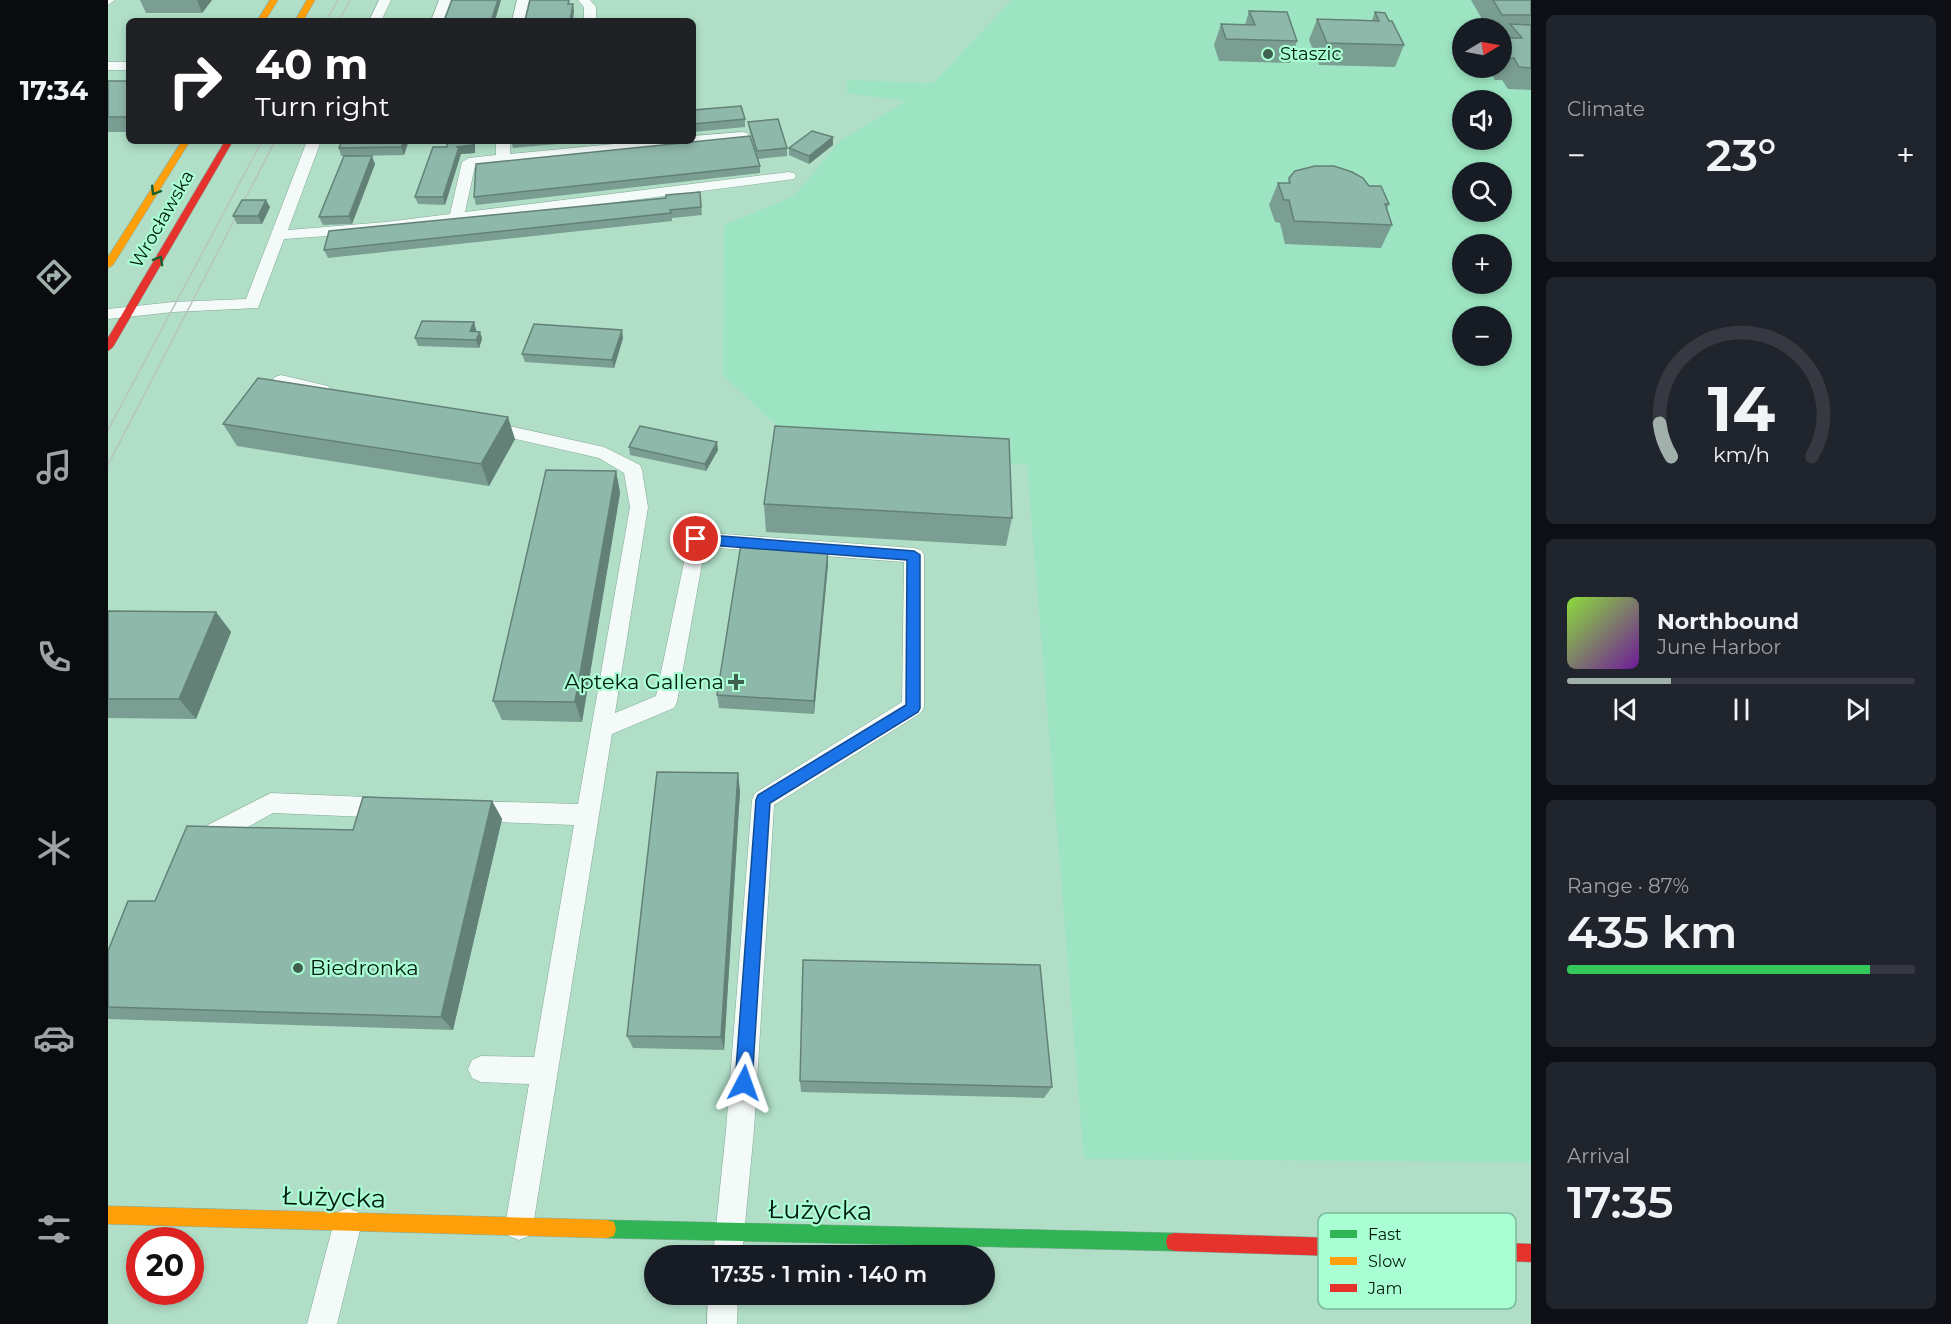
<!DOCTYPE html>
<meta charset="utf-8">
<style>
body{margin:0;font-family:Montserrat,sans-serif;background:#20242c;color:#f1f3f6;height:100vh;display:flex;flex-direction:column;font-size:22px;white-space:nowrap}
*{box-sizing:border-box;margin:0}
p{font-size:20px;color:#9ea1a6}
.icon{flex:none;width:33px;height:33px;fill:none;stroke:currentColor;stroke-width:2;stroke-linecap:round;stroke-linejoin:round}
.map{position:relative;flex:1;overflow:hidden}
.side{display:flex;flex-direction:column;gap:15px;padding:15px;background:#0d0f14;width:420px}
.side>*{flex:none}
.top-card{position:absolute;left:18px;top:18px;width:570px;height:126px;border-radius:9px;box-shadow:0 3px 9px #0003;background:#202124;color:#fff;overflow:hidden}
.needle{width:39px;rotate:80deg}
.tools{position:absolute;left:1344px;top:18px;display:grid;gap:12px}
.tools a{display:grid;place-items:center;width:60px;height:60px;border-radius:50%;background:#171b24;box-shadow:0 3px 9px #0003;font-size:30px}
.speed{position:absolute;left:18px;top:1227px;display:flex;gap:12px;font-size:30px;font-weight:700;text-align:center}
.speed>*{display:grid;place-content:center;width:78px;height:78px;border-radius:50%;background:#171b24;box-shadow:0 3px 9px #0003;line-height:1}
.speed .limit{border:9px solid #d22;background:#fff;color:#111}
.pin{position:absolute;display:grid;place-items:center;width:51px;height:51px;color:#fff;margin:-26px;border:3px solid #fff;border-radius:50%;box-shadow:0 2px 6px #0007}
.me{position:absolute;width:66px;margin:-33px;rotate:4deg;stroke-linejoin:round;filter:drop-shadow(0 0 4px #0008)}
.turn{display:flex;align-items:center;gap:21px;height:126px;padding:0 30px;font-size:27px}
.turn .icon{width:78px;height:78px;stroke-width:2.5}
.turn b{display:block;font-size:42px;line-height:51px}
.big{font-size:45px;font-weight:600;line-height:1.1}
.side .card{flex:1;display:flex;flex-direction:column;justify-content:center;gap:9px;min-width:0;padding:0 21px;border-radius:9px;background:#20242c}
.side .dial{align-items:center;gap:0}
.dial svg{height:156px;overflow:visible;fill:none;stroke:#363941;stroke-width:7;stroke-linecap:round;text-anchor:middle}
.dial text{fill:#f1f3f6;stroke:none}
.song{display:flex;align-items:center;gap:18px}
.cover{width:72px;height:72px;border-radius:9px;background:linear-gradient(135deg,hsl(90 70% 55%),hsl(280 70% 35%))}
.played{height:6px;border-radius:3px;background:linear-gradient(90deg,#a1b0ab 30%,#363941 30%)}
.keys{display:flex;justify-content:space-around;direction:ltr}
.heat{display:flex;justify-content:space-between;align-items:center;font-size:33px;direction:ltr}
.charge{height:9px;border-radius:4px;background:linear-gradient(90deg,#34c759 87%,#363941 0)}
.trip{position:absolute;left:536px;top:1245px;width:351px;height:60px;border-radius:30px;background:#171b24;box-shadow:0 3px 9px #0003;font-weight:600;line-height:60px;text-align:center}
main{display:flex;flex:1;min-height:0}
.menu{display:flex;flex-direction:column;width:108px;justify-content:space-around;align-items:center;background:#090b0e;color:#9ea1a6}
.menu .icon{width:42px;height:42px}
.menu .current{color:#a1b0ab}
.menu b{font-size:27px;color:#f1f3f6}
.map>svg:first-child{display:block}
.built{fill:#9de5c2;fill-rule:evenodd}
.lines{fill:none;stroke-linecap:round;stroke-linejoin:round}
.lane-casing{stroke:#84a997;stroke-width:1}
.fast-casing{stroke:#84a997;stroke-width:1}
.slow-casing{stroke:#84a997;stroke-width:1}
.jam-casing{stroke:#84a997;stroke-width:1}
.lane{fill:#f3faf7;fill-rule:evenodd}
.fast{fill:#30b455;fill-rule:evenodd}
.slow{fill:#ff9f0a;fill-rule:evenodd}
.jam{fill:#e5322d;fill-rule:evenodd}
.tram{stroke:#b8c4be;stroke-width:1.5}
.wall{fill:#7a9e92}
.shaded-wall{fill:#638177}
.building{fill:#8eb8aa;stroke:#638177;stroke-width:1.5}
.oneway{stroke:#17602f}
.route{fill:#1a73e8;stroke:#114b97;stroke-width:1.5}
.poi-dot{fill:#3f5f50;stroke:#aafed4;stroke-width:2}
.labels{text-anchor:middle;stroke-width:4.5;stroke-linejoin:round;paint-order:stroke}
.far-poi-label{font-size:18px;fill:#021b10;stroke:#aafed4;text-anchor:start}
.far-street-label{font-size:18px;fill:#021b10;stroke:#aafed4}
.poi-label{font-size:21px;fill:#021b10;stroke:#aafed4;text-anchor:end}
.near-street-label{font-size:26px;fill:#021b10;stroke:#aafed4}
.key{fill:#aafed4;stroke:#78ba99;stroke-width:1.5}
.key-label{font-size:16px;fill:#021b10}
</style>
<main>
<nav class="menu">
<b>17:34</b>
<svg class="icon current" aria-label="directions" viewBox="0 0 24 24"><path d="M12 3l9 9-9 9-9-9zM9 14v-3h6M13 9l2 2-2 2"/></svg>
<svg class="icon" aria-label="music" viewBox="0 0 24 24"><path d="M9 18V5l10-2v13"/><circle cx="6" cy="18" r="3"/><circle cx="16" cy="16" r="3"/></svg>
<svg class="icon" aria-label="phone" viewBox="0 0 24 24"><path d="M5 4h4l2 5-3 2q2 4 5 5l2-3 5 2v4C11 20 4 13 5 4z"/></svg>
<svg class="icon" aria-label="climate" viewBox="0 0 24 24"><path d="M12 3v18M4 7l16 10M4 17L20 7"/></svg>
<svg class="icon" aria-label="car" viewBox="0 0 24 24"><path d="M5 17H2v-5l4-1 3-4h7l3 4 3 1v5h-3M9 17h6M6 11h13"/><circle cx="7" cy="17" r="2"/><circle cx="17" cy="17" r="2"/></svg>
<svg class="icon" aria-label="filters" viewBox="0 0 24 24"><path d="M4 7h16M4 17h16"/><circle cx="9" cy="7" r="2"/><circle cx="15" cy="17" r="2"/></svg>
</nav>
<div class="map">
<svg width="1423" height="1324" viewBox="0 0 1423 1324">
<rect width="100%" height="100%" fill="#b0dec7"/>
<path class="built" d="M904,0h519v1162l-447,-3 -57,-694 -238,-28 -66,-62 1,-150 70,-29 47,-56 65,-39 -59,-8v-13l86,3zM1354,28h40v40h-40zM1354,100h40v40h-40zM1354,172h40v40h-40zM1354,244h40v40h-40zM1354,316h40v40h-40z"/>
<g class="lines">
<defs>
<g id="lane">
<polygon points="0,0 7,0 0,5"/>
<polygon points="271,0 283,0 273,21 261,21"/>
<polygon points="331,0 343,0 335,21 323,21"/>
<polygon points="409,0 421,0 416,21 404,21"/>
<polygon points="470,0 482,0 488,7 488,21 476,21 476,7"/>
<rect x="0" y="62" width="21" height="8"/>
<polygon points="634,132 639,133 641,136 639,139 367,166 357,212 681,172 686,173 688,176 686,179 278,232 176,239 150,308 65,312 0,319 0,309 65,302 138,299 199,141 213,141 180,230 278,222 342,214 354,162 361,158 388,155 388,141 402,141 402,154 537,141 585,141 585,136"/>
<polygon points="173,375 220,386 223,390 220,394 214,396 167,385 164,381 167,377"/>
<polygon points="379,421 496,447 532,465 534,470 540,507 507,713 548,696 582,534 589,532 806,548 813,550 816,555 816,707 813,713 666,805 646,1130 634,1256 605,1256 618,1130 644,800 647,793 794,702 796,562 597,547 569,702 566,708 504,734 425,1226 421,1236 411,1240 401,1236 397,1226 421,1084 373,1082 364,1078 360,1069 364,1060 373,1056 426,1057 466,825 361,821 353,818 349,811 353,804 361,801 470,804 522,507 516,473 491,458 373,431 370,427 373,423"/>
<polygon points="163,793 282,798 290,801 293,808 290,815 282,818 165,813 102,848 94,851 86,848 82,840 86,832"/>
<polygon points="240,1208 250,1212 254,1222 229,1324 199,1324 226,1222 230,1212"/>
<polygon points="600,1294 630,1294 629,1324 599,1324"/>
</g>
<polygon id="fast" points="499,1220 1067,1233 1074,1235 1076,1242 1074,1249 1067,1251 499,1238 492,1236 490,1229 492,1222"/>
<g id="slow">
<polygon points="162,0 170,0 157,21 149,21"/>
<polygon points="199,0 207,0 195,21 187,21"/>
<polygon points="74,141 82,141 5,265 0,268 0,257"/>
<polygon points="0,1206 499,1220 506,1222 508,1229 506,1236 499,1238 0,1224"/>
</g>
<g id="jam">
<polygon points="117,141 125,141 5,347 0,351 0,338"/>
<polygon points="1067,1233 1423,1244 1423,1262 1067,1251 1060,1249 1058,1242 1060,1235"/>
</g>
</defs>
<use href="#lane" class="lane-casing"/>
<use href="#fast" class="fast-casing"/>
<use href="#slow" class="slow-casing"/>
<use href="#jam" class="jam-casing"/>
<use href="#lane" class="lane"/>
<use href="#fast" class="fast"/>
<use href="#slow" class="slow"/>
<use href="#jam" class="jam"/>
<g class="tram">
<polyline points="218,21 230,0"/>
<polyline points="231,21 242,0"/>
<polyline points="0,430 154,141"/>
<polyline points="0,465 167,141"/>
</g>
</g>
<g class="wall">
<polygon points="32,0 104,0 94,13 38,13"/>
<polygon points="1363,0 1423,0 1423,90 1400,89 1394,80 1387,80 1380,68 1394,68 1394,38 1395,38 1396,37 1394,37 1394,28 1379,28"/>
<polygon points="1141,11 1189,41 1182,63 1111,61 1106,45 1113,24 1137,25"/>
<polygon points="1267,12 1281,21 1296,45 1287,67 1211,65 1201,40 1209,19 1264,20"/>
<rect x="0" y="81" width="21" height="51"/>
<polygon points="585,110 637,119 637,127 585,132"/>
<polygon points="640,122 679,148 679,156 650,159 641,129"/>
<polygon points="234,141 299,141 300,143 296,155 245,156 267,164 244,224 215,225 211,217 236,156 233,156 231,148"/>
<polygon points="339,141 367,141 367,153 353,154 337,205 310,204 307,197 339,147"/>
<polygon points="403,141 482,141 405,148"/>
<polygon points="725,145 701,164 681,155 681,148"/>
<polygon points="652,166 652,173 368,205 366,197"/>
<polygon points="1181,178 1261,186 1281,204 1279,209 1284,225 1273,248 1177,244 1172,223 1167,222 1161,205 1170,183 1180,183"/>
<polygon points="592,192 594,215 564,218 564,221 220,258 216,250 558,198"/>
<polygon points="162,207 154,224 129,224 125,216"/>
<polygon points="366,322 368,330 368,331 372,332 374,339 371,348 310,346 307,338"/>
<polygon points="515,338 506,368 417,362 414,354"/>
<polygon points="115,424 407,439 381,486 129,446"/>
<polygon points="521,447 610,450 598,471 522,455"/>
<polygon points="508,471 512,493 474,722 394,720 385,701"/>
<polygon points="656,504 904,518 898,546 658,532"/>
<polygon points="720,564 706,714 611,708 609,695"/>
<polygon points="0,611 108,612 123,632 88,719 0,718"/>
<polygon points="632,791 616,1050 525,1048 519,1036"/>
<polygon points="384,801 394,819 345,1030 0,1019 0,951 47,901 245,830"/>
<polygon points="692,1081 944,1087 936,1098 693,1092"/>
</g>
<g class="shaded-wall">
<polygon points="89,0 104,0 94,13"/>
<polygon points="390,0 393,0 387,21 383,21"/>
<polygon points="465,4 466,11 465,21 462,21"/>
<polygon points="725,137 725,145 701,164 701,156"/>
<polygon points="296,141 299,141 300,143 296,155 293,147"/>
<polygon points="365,141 367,141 367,153 353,154 337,205 335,197 348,147"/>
<polygon points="264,156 267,164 244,224 241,216"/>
<polygon points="158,200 162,207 154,224 150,216"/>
<polygon points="366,322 368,330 365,339 362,331"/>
<polygon points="514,330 515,338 506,368 504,360"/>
<polygon points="372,332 374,339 371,348 368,340"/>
<polygon points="400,417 407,439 381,486 373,464"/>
<polygon points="609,442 610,450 598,471 597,464"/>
<polygon points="508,471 512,493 474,722 467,702"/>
<polygon points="720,550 720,564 706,714 706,701"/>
<polygon points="108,612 123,632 88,719 71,699"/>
<polygon points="630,773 632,791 616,1050 613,1037"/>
<polygon points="384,801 394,819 345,1030 333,1017"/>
</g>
<g class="building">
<polygon points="344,0 390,0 383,21 336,21"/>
<polygon points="422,0 461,0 460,4 465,4 462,21 417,21"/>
<polygon points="1385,0 1423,0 1423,15 1394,15"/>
<polygon points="1141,11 1179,12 1189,41 1118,39 1113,24 1147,25"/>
<polygon points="1267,12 1277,13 1281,21 1284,21 1296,45 1219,43 1209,19 1271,21"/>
<polygon points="1402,24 1423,25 1423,68 1411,67 1406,58 1398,58 1394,50 1394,38 1414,38"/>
<rect x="0" y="81" width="21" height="36"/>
<polygon points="633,106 637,119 585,124 585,110"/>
<polygon points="670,119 679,148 649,151 640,122"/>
<polygon points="704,131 725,137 701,156 681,148"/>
<polygon points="642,136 652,166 366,197 368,164"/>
<polygon points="234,141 296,141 293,147 231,148"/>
<polygon points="339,141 365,141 365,145 348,147 351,147 335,197 307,197 325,147 339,147"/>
<polygon points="236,156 264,156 241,216 211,217"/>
<polygon points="1207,166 1226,166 1244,172 1255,178 1261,186 1273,186 1281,204 1277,204 1284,225 1186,221 1181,200 1176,200 1170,183 1182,183 1181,178 1187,171"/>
<polygon points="592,192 593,207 562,210 563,213 216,250 221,231 558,198 558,195"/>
<polygon points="134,200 158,200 150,216 125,216"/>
<polygon points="314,321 366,322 362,331 372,332 368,340 307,338"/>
<polygon points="426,324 514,330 504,360 414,354"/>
<polygon points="150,378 400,417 373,464 115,424"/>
<polygon points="532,426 609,442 597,464 521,447"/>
<polygon points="667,426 901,439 904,518 656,504"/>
<polygon points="438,470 508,471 467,702 385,701"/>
<polygon points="633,544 720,550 706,701 609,695"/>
<polygon points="0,611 108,612 71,699 0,699"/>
<polygon points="549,772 630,773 613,1037 519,1036"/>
<polygon points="255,797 384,801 333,1017 0,1007 0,951 20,901 47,901 79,826 245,830"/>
<polygon points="695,960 932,965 944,1087 692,1081"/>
</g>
<defs><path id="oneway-chevron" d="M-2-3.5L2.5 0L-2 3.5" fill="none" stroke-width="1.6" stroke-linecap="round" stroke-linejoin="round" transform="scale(1.5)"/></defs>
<g class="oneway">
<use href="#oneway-chevron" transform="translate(47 191) rotate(122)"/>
<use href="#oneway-chevron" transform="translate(51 260) rotate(-60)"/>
</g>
<polygon class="route" points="588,534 806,551 812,555 812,708 810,712 662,803 644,1083 642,1089 636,1092 629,1089 627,1083 648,800 650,795 798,705 799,560 588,544 582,539"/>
<g class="poi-dot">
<circle cx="1160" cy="54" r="6"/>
<path d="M625 673h6v6h6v6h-6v6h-6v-6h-6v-6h6z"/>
<circle cx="190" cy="968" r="6"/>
</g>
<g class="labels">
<g class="far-poi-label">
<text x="1172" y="60">Staszic</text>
</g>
<g class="far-street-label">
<text transform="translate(54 219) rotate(-60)" y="6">Wrocławska</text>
</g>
<g class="poi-label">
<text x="616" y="689">Apteka Gallena</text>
<text x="202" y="975" text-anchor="start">Biedronka</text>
</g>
<g class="near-street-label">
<text transform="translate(226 1197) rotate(2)" y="9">Łużycka</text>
<text transform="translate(712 1210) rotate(1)" y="9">Łużycka</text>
</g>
</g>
<rect x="1210" y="1213" width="198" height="96" rx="9" class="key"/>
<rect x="1222" y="1230" width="27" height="8" fill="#30b455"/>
<rect x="1222" y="1257" width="27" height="8" fill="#ff9f0a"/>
<rect x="1222" y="1284" width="27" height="8" fill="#e5322d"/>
<g class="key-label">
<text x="1260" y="1240">Fast</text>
<text x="1260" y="1267">Slow</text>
<text x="1260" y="1294">Jam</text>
</g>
</svg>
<div class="tools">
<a><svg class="needle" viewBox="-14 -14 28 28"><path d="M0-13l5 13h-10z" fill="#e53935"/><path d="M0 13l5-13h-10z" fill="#9ea1a6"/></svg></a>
<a><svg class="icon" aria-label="sound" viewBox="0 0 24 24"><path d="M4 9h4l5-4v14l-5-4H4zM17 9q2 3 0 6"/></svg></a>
<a><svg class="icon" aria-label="search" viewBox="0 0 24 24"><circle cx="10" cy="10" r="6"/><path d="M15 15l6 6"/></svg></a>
<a>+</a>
<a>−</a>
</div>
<div class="speed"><div class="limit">20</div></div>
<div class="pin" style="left:588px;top:539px;background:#d93025"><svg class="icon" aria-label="arrive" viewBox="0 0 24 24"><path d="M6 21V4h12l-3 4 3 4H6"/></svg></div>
<svg class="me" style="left:636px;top:1083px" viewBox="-20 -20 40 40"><path d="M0-17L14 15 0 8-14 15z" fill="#1a73e8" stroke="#fff" stroke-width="4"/></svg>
<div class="trip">17:35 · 1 min · 140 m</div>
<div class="top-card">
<div class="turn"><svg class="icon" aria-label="right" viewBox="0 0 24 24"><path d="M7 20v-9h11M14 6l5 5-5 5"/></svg><div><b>40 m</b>Turn right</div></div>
</div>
</div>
<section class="side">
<div class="card"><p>Climate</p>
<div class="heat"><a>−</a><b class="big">23°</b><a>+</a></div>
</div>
<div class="card dial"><svg viewBox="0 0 100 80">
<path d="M14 69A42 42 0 1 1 86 69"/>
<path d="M14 69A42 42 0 0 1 8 52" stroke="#a1b0ab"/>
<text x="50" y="56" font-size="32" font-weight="700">14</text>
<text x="50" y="72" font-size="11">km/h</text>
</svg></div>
<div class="card">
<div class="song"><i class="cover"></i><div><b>Northbound</b><p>June Harbor</p></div></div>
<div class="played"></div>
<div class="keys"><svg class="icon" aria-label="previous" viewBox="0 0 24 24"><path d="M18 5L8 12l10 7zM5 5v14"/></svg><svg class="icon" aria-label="pause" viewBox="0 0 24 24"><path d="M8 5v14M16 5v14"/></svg><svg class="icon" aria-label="next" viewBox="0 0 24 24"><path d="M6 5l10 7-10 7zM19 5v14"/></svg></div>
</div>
<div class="card"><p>Range · 87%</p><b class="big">435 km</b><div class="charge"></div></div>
<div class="card"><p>Arrival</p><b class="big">17:35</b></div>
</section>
</main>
